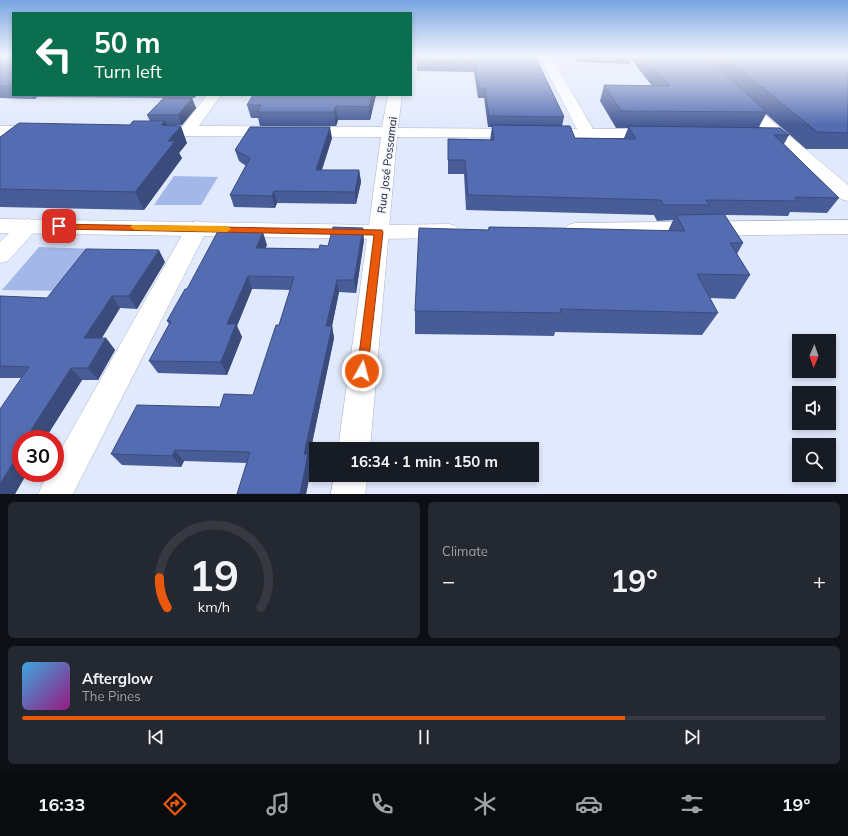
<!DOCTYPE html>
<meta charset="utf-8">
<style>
body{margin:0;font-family:Mulish,sans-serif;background:#242831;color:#f1f3f6;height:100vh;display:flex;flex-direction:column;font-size:15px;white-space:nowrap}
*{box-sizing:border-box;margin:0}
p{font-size:13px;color:#9ea1a6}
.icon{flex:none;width:22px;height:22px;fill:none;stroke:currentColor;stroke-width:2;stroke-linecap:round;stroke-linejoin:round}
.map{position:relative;height:494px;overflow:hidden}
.sheet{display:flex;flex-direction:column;gap:8px;padding:8px;background:#0d0f14;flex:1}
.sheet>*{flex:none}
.top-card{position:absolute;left:12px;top:12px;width:400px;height:84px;border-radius:0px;box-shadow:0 2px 6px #0003;background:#0b6e4f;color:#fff;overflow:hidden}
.needle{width:26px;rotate:182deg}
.controls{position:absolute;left:792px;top:334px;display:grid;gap:8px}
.controls a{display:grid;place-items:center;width:44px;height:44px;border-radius:0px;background:#171b24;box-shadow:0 2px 6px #0003;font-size:20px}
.speed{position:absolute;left:12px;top:430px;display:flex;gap:8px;font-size:20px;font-weight:700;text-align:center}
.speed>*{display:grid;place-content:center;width:52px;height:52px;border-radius:50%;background:#171b24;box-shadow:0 2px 6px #0003;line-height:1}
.speed .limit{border:6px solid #d22;background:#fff;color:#111}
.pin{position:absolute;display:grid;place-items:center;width:34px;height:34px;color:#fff;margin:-17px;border-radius:8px;box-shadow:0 2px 6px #0006}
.me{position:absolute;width:44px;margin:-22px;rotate:7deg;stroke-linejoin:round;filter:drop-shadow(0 0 3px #0008)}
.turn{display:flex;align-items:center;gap:14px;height:84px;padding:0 16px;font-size:18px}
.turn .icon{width:52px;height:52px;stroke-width:2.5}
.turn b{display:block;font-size:28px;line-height:34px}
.big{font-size:30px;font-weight:700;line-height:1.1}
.sheet .card{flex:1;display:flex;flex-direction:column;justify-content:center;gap:6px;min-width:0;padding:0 14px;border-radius:6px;background:#242831}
.sheet .dial{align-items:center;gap:0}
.dial svg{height:104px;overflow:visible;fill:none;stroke:#363941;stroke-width:7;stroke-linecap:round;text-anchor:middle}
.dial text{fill:#f1f3f6;stroke:none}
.song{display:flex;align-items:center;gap:12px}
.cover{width:48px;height:48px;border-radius:6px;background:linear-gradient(135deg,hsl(200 70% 55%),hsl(310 70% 35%))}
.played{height:4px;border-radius:2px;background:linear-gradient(90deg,#ea580c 75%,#363941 75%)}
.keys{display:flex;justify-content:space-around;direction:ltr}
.heat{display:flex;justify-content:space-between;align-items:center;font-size:22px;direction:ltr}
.sheet .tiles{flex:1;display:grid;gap:8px;grid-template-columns:1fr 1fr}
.card:last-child{grid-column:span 2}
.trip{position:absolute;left:309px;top:442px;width:230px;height:40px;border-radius:0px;background:#171b24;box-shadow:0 2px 6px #0003;font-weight:700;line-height:40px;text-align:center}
.dock{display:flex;height:64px;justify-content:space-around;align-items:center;background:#090b0e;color:#9ea1a6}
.dock .icon{width:28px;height:28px}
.dock .on{color:#ea580c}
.dock b{font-size:18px;color:#f1f3f6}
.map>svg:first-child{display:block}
.green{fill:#a4b7e9}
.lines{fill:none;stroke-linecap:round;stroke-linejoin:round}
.street-casing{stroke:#abb3c7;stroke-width:1}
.secondary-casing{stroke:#abb3c7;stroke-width:1}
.street{fill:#fff;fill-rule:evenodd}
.secondary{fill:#fff;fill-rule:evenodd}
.wall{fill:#485d98}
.shaded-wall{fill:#3b4c7c}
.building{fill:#546cb1;stroke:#3b4c7c}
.route{fill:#ea580c;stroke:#983908}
.slow{fill:#f59e0b}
.labels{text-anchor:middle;stroke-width:3;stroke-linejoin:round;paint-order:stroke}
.street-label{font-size:11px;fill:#191c23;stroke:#f3f6fe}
</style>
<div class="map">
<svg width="848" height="494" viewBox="0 0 848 494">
<rect width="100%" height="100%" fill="#e1e9fd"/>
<g class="green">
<polygon points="174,176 218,177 201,205 154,205"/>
<polygon points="39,247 96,249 64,291 2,290"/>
</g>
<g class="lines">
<defs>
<g id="street">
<polygon points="539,56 551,56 593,129 656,129 662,131 664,134 662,137 656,139 397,137 370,449 338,449 381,137 152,136 146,134 144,131 146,128 183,126 207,95 221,95 199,126 382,127 388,95 402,95 398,128 577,129"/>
<polygon points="741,98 746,99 848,185 848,201 841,199 736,105 734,102 736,99"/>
<polygon points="0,126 38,126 44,128 46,131 44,134 38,136 0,136"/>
<polygon points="28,219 35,221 38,226 35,231 8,261 0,263 0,242 21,221"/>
<polygon points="197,221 204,223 208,228 73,494 38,494 48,473 55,473 55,460 186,228 190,223"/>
<polygon points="334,475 368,475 365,494 331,494"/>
</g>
<g id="secondary">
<polygon points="0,219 379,225 449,224 456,226 460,231 456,236 449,238 379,239 0,233"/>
<polygon points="848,220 848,234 575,237 568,235 564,230 568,225 575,223"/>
</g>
</defs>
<use href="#street" class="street-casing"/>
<use href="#secondary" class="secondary-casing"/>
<use href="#street" class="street"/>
<use href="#secondary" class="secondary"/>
</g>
<g class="wall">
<polygon points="0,56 13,56 13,95 197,95 194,98 192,98 196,108 182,125 167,125 187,143 179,153 182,158 144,210 0,207 0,137 130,125 150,121 147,115 163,98 37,97 35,99 0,98"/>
<polygon points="535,56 564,117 562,126 575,138 624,138 628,128 616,128 600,101 604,85 652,86 631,59 629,64 577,62 574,56 848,56 848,149 806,149 766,114 759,127 789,135 784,144 839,198 827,213 790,212 788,216 725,215 743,243 737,254 750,275 735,299 710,298 718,313 702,335 555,332 554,336 415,334 415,311 488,230 489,227 668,231 673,220 657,221 654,215 466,210 464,174 448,174 448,139 490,140 492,127 488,127 484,98 478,98 474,72 417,71 417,62"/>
<polygon points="253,95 376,95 370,120 338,120 336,126 260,126 258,118 251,118 247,105"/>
<polygon points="332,138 322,170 359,170 361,182 356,204 277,203 275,208 234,207 230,195 246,166 239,161 235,150"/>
<polygon points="364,240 356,293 339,292 332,326 334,338 309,458 312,465 306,494 237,494 247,463 184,461 181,467 122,465 111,454 220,407 253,395 279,325 290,290 252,289 237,326 242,337 227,375 158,373 149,361 169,324 167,321 187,289 267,245 265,248 319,249 328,246"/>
<polygon points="165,262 137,309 120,308 102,338 106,338 115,350 98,380 82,380 45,439 21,439 27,473 15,494 0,494 21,378 0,378 0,296 47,298"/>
</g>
<g class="shaded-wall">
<polygon points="33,95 36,95 37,97 35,99"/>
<polygon points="193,95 197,95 194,98"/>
<polygon points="372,95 376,95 370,120 369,107"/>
<polygon points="192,98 196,108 182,125 178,115"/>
<polygon points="336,106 338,120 336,126 334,112"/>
<polygon points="165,121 171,137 181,126 187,143 179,153 182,158 144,210 135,192 161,125"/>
<polygon points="330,127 332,138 318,181 316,170"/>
<polygon points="359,170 361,182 356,204 355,192"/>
<polygon points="274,191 277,203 275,208 272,196"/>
<polygon points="363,228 364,240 356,293 354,280"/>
<polygon points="263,232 267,245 260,260 256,248"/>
<polygon points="159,250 165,262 137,309 129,296"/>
<polygon points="248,276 252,289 237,326 242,337 227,375 221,362 227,324"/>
<polygon points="337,280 339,292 332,326 334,338 309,458 312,465 306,494 300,494 304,454 326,326"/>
<polygon points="112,296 120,308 94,350 84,338"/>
<polygon points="106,338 115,350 98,380 88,368"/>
<polygon points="71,368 82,380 45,439 28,439 31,430"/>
<polygon points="21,450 21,473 27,473 15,494 0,494 0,484"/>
<polygon points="175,450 184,461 181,467 172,456"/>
</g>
<g class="building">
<rect x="0" y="56" width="13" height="30"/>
<polygon points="418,56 535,56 564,117 489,116 485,88 479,88 475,63 417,62"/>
<polygon points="644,56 705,56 767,112 621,111 604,85 670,86"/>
<polygon points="724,56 848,56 848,133 817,132"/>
<polygon points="253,95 372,95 369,107 336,106 334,112 257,112 261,105 247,105"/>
<polygon points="164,98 192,98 178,115 147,115"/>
<polygon points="133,121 165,121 161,125 181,126 168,141 175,141 135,192 0,189 0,137 19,123 130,125"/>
<polygon points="492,125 570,126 575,138 636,139 628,126 780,128 789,135 774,135 839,198 795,197 798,201 706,200 709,205 663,205 661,200 468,195 465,160 448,160 448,139 494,140"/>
<polygon points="250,127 330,127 316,170 359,170 355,192 274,191 272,196 230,195 250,158 235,150"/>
<polygon points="724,214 743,243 730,243 750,275 697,274 718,313 560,309 561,313 415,311 419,228 489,230 489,227 553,228 685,231 676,215"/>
<polygon points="333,227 363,228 354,280 337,280 326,326 332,326 304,454 308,454 300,494 237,494 250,452 175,450 172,456 111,454 137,405 220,407 224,394 253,395 276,325 279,325 294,277 248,276 227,324 236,324 221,362 149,361 171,321 167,321 185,289 187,289 218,231 263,232 256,248 319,249 320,245 328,246"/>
<polygon points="86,249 159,250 129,296 112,296 84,338 106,338 88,368 71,368 31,430 33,430 28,439 21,439 21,450 0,484 0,409 29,367 0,366 0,296 47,298"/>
</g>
<linearGradient id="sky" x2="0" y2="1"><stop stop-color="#78a4e0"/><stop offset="0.45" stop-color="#f2f5fe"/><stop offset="1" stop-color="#f2f5fe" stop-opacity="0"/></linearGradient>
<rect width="848" height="125" fill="url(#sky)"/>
<polygon class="route" points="56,224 382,230 383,232 367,375 362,377 358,375 357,371 374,235 59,229 56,228"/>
<polygon class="slow" points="132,225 227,226 231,229 227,232 135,230 130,227"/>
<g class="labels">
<g class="street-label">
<text transform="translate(387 165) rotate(-83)" y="4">Rua José Possamai</text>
</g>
</g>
</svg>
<div class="controls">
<a><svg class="needle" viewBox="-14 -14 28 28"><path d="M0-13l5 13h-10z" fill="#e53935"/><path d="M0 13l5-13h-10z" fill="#9ea1a6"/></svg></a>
<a><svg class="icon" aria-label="sound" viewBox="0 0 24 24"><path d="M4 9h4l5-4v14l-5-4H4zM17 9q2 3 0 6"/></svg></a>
<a><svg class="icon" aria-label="search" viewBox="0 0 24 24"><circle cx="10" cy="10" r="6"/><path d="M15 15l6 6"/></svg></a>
</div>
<div class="speed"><div class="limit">30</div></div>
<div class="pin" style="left:59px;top:226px;background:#d93025"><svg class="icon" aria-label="arrive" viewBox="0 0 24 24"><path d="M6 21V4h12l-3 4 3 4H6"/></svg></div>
<svg class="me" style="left:362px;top:371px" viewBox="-20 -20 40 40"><circle r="17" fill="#ea580c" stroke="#fff" stroke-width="3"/><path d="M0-11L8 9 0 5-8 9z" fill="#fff"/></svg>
<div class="trip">16:34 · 1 min · 150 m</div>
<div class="top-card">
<div class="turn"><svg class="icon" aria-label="left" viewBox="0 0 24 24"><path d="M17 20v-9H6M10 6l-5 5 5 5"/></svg><div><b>50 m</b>Turn left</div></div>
</div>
</div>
<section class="sheet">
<div class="tiles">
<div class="card dial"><svg viewBox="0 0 100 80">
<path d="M14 69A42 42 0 1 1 86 69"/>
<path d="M14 69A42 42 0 0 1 8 46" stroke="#ea580c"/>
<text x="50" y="56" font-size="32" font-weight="700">19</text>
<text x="50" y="72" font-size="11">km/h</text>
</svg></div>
<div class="card"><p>Climate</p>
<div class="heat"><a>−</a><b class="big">19°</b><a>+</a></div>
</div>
<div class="card">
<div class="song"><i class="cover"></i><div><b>Afterglow</b><p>The Pines</p></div></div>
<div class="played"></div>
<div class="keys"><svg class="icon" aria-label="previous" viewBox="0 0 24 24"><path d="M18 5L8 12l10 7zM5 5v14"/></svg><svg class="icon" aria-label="pause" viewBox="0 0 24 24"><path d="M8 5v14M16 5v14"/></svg><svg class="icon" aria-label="next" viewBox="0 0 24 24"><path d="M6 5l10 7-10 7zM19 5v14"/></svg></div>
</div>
</div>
</section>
<nav class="dock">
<b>16:33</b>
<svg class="icon on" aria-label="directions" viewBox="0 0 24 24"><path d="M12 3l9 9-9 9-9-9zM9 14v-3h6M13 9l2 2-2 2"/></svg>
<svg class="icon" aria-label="music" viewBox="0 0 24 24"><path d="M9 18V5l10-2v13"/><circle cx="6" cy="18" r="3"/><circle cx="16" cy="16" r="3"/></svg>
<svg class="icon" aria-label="phone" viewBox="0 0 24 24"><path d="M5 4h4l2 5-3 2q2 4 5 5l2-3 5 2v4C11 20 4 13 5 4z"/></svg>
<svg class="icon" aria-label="climate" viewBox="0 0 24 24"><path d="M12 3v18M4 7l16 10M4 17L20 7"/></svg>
<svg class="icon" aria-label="car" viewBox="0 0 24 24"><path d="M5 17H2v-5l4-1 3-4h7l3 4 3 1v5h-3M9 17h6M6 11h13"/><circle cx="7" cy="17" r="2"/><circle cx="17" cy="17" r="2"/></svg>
<svg class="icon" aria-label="filters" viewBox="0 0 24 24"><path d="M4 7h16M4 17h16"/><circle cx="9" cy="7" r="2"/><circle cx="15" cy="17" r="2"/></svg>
<b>19°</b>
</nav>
